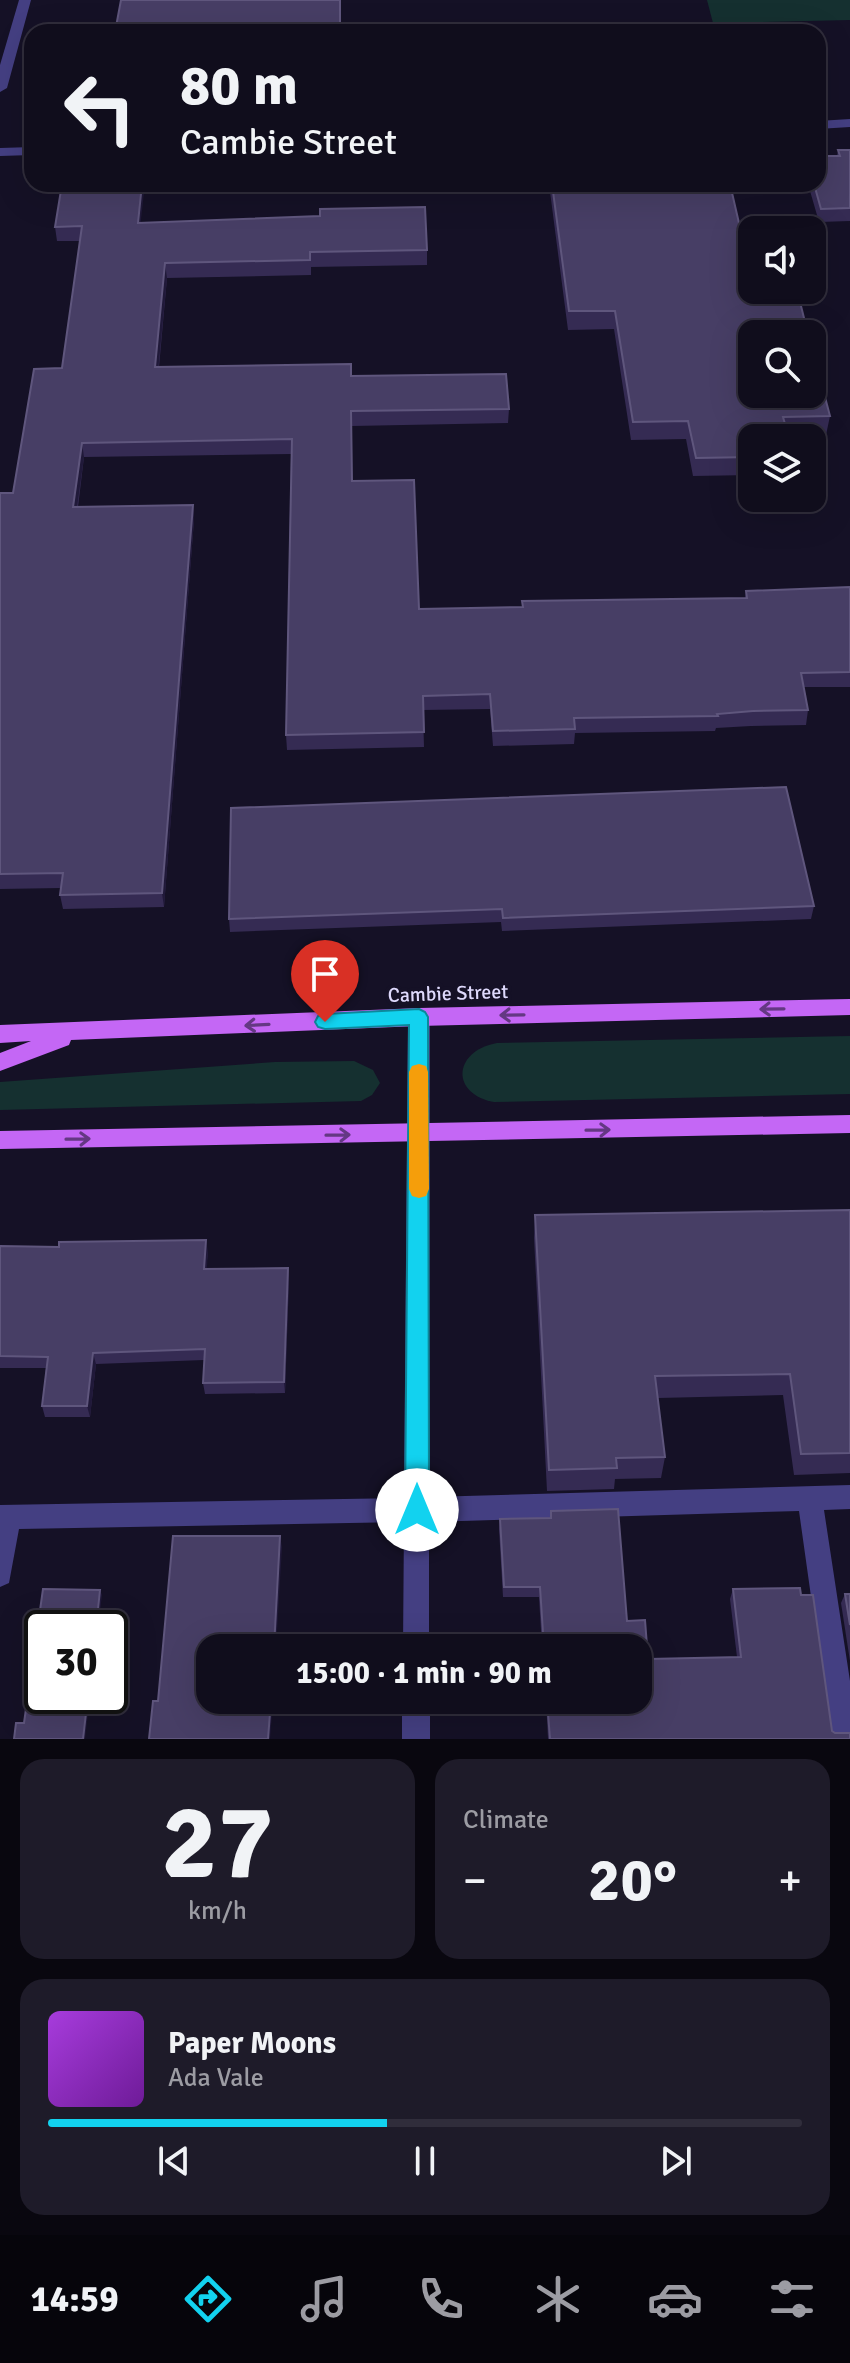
<!DOCTYPE html>
<meta charset="utf-8">
<style>
body{margin:0;font-family:Signika,sans-serif;background:#1e1b29;color:#f1f3f6;height:100vh;display:flex;flex-direction:column;font-size:30px;white-space:nowrap}
*{box-sizing:border-box;margin:0}
p{font-size:26px;color:#9c9ca3}
.icon{flex:none;width:44px;height:44px;fill:none;stroke:currentColor;stroke-width:2;stroke-linecap:round;stroke-linejoin:round}
.map{position:relative;height:1739px;overflow:hidden}
.panel{display:flex;flex-direction:column;gap:20px;padding:20px;background:#09070f;flex:1}
.panel>*{flex:none}
.top-card{position:absolute;left:24px;top:24px;width:802px;height:168px;border-radius:24px;box-shadow:0 8px 32px #0002,0 0 0 2px #302d3b;background:#100d1c;color:#f1f3f6;overflow:hidden}
.buttons{position:absolute;left:738px;top:216px;display:grid;gap:16px}
.buttons a{display:grid;place-items:center;width:88px;height:88px;border-radius:16px;background:#100d1c;box-shadow:0 8px 32px #0002,0 0 0 2px #302d3b;font-size:40px}
.speed{position:absolute;left:24px;top:1610px;display:flex;gap:16px;font-size:40px;font-weight:700;text-align:center}
.speed>*{display:grid;place-content:center;width:104px;height:104px;border-radius:50%;background:#100d1c;box-shadow:0 8px 32px #0002,0 0 0 2px #302d3b;line-height:1}
.speed .limit{border:4px solid #111;border-radius:12px;background:#fff;color:#111}
.pin{position:absolute;display:grid;place-items:center;width:68px;height:68px;color:#fff;margin:-82px -34px;border-radius:50% 50% 50% 0;rotate:-45deg;box-shadow:0 0 8px #0007}
.pin .icon{rotate:45deg}
.me{position:absolute;width:88px;margin:-44px;rotate:0deg;stroke-linejoin:round;filter:drop-shadow(0 0 6px #0008)}
.turn{display:flex;align-items:center;gap:28px;height:168px;padding:0 24px;font-size:36px}
.turn .icon{width:104px;height:104px;stroke-width:2.5}
.turn b{display:block;font-size:56px;line-height:68px}
.big{font-size:60px;font-weight:700;line-height:1.1}
.panel .card{flex:1;display:flex;flex-direction:column;justify-content:center;gap:12px;min-width:0;padding:0 28px;border-radius:24px;background:#1e1b29}
.panel .dial{align-items:center;gap:0}
.dial b{font-size:104px;line-height:1}
.song{display:flex;align-items:center;gap:24px}
.cover{width:96px;height:96px;border-radius:12px;background:linear-gradient(135deg,hsl(280 70% 55%),hsl(280 70% 35%))}
.played{height:8px;border-radius:4px;background:linear-gradient(90deg,#12d2ef 45%,#302d3b 45%)}
.keys{display:flex;justify-content:space-around;direction:ltr}
.heat{display:flex;justify-content:space-between;align-items:center;font-size:44px;direction:ltr}
.panel .tiles{flex:1;display:grid;gap:20px;grid-template-columns:1fr 1fr}
.card:last-child{grid-column:span 2}
.trip{position:absolute;left:196px;top:1634px;width:456px;height:80px;border-radius:24px;background:#100d1c;box-shadow:0 8px 32px #0002,0 0 0 2px #302d3b;font-weight:700;line-height:80px;text-align:center}
.dock{display:flex;height:128px;justify-content:space-around;align-items:center;background:#06050b;color:#9c9ca3}
.dock .icon{width:56px;height:56px}
.dock .current{color:#12d2ef}
.dock b{font-size:36px;color:#f1f3f6}
.map>svg:first-child{display:block}
.green{fill:#153030}
.lines{fill:none;stroke-linecap:round;stroke-linejoin:round}
.minor{fill:#443f82;fill-rule:evenodd}
.major{fill:#c467f5;fill-rule:evenodd}
.wall{fill:#352b53}
.shaded-wall{fill:#201939}
.building{fill:#473e65;stroke:#5f567d;stroke-width:2}
.oneway{stroke:#643883}
.route{fill:#12d2ef;stroke:#0c889b;stroke-width:2}
.slow{fill:#f59e0b}
.labels{text-anchor:middle;stroke-width:8;stroke-linejoin:round;paint-order:stroke}
.street-label{font-size:20px;fill:#ded9fc;stroke:#151126}
</style>
<div class="map">
<svg width="850" height="1739" viewBox="0 0 850 1739">
<rect width="100%" height="100%" fill="#151126"/>
<g class="green">
<polygon points="707,0 850,0 850,20 713,23"/>
<path d="M850,1036v58l-356,8c-44,-8 -41,-51 3,-59z"/>
<polygon points="354,1061 373,1070 380,1083 372,1095 361,1101 0,1110 0,1082 275,1062"/>
</g>
<g class="lines">
<g class="minor">
<polygon points="19,0 31,0 7,88 0,92 0,65"/>
<polygon points="850,119 850,127 818,129 818,121"/>
<polygon points="32,147 32,155 0,156 0,148"/>
<polygon points="419,1008 427,1011 430,1017 429,1497 850,1485 850,1509 824,1510 850,1681 850,1739 831,1739 799,1511 429,1522 429,1648 403,1648 404,1522 19,1529 9,1583 0,1587 0,1505 404,1498 408,1017 411,1011"/>
<rect x="402" y="1700" width="28" height="39"/>
</g>
<g class="major">
<polygon points="850,999 850,1015 419,1026 71,1040 69,1045 0,1071 0,1053 31,1041 0,1043 0,1025 419,1008"/>
<polygon points="850,1115 850,1133 0,1149 0,1131"/>
</g>
</g>
<g class="wall">
<polygon points="838,150 850,150 850,221 819,222 808,184 818,184 837,156"/>
<polygon points="549,184 730,184 750,271 830,416 826,435 752,438 752,475 693,476 686,439 631,440 614,329 568,330"/>
<polygon points="141,223 427,250 427,265 311,267 311,275 167,278 159,367 351,376 509,409 508,423 352,426 352,481 419,609 522,607 522,601 745,598 746,591 850,587 850,687 804,687 808,710 806,725 751,726 716,728 715,731 575,733 574,744 493,746 490,709 423,710 424,747 287,750 286,735 291,454 84,457 78,507 193,505 194,520 164,907 63,909 60,895 61,888 0,889 0,493 13,493 62,368 80,241 57,241 55,227"/>
<polygon points="231,808 814,906 811,919 502,931 501,922 230,932 229,919"/>
<polygon points="850,1210 850,1473 794,1475 783,1395 658,1398 665,1457 661,1478 615,1479 614,1489 547,1491 534,1238 535,1215"/>
<polygon points="0,1246 208,1252 206,1269 288,1268 289,1280 285,1393 205,1394 203,1383 204,1360 96,1364 90,1417 45,1417 42,1406 46,1368 0,1368"/>
<polygon points="551,1511 627,1621 648,1659 737,1657 730,1599 733,1589 832,1731 835,1733 850,1739 548,1739 546,1700 638,1700 638,1648 542,1648 539,1597 503,1597 499,1529 500,1519 550,1518"/>
<polygon points="845,1594 850,1594 850,1661 841,1603"/>
</g>
<g class="shaded-wall">
<polygon points="142,184 145,184 139,237 138,223"/>
<polygon points="165,263 167,278 157,382 155,367"/>
<polygon points="82,443 84,457 75,522 73,507"/>
<polygon points="193,505 194,520 164,907 162,893"/>
<polygon points="206,1240 208,1252 206,1281 204,1269"/>
<polygon points="288,1268 289,1280 285,1393 284,1382"/>
<polygon points="93,1353 96,1364 90,1417 87,1406"/>
<polygon points="280,1536 282,1547 276,1648 274,1648"/>
<polygon points="100,1590 102,1595 98,1628 96,1628"/>
<polygon points="88,1696 90,1696 85,1739 83,1739"/>
<polygon points="271,1700 273,1700 270,1739 268,1739"/>
</g>
<g class="building">
<polygon points="121,0 340,0 340,32 115,32"/>
<polygon points="838,150 850,150 850,208 821,209 814,184 818,184 818,156 840,156"/>
<polygon points="62,184 142,184 138,223 320,216 320,209 425,207 427,250 310,252 310,260 165,263 155,367 351,364 351,376 506,374 509,409 351,411 352,481 414,480 419,609 523,607 522,601 747,598 746,591 850,587 850,672 801,673 808,710 753,711 717,714 718,716 574,718 575,729 493,731 490,694 423,696 424,732 286,735 292,439 82,443 73,507 193,505 162,893 60,895 63,873 0,874 0,493 13,493 34,369 62,368 82,226 55,227"/>
<polygon points="552,184 730,184 750,271 752,271 752,290 797,290 808,334 752,334 752,394 812,394 812,348 830,416 783,417 789,438 752,438 752,457 696,458 688,421 633,422 615,311 569,311"/>
<polygon points="786,787 814,906 503,918 502,909 229,919 231,808"/>
<polygon points="850,1210 850,1453 801,1454 790,1374 655,1376 665,1457 616,1458 617,1468 549,1470 535,1215"/>
<polygon points="206,1240 204,1269 288,1268 284,1382 203,1383 205,1349 93,1353 87,1406 42,1406 48,1357 0,1356 0,1246 59,1247 59,1242"/>
<polygon points="618,1509 627,1621 645,1620 648,1659 741,1657 733,1589 800,1588 801,1595 813,1595 832,1731 835,1733 850,1733 850,1739 550,1739 547,1700 638,1700 638,1648 544,1648 540,1587 504,1587 500,1519 551,1518 551,1511"/>
<polygon points="173,1536 280,1536 274,1648 210,1648 210,1700 271,1700 268,1739 149,1739 153,1701 158,1701"/>
<polygon points="43,1589 100,1590 96,1628 42,1628 42,1696 88,1696 83,1739 14,1739 16,1723 24,1723"/>
<polygon points="845,1594 850,1594 850,1625"/>
</g>
<defs><path id="oneway-shaft" d="M-6 0H5M1.5-3L5.5 0L1.5 3" fill="none" stroke-width="1.6" stroke-linecap="round" stroke-linejoin="round" transform="scale(2)"/></defs>
<g class="oneway">
<use href="#oneway-shaft" transform="translate(772 1009) rotate(179)"/>
<use href="#oneway-shaft" transform="translate(512 1015) rotate(179)"/>
<use href="#oneway-shaft" transform="translate(257 1025) rotate(177)"/>
<use href="#oneway-shaft" transform="translate(598 1130) rotate(-1)"/>
<use href="#oneway-shaft" transform="translate(338 1135) rotate(-1)"/>
<use href="#oneway-shaft" transform="translate(78 1139) rotate(-1)"/>
</g>
<polygon class="route" points="419,1009 425,1012 428,1017 429,1510 425,1518 417,1521 409,1518 405,1510 409,1025 325,1029 318,1027 315,1022 318,1016 325,1014"/>
<polygon class="slow" points="419,1064 426,1066 428,1072 429,1189 426,1196 419,1198 412,1196 409,1189 409,1072 412,1066"/>
<g class="labels">
<g class="street-label">
<text transform="translate(448 993) rotate(-2)" y="7">Cambie Street</text>
</g>
</g>
</svg>
<div class="buttons">
<a><svg class="icon" aria-label="sound" viewBox="0 0 24 24"><path d="M4 9h4l5-4v14l-5-4H4zM17 9q2 3 0 6"/></svg></a>
<a><svg class="icon" aria-label="search" viewBox="0 0 24 24"><circle cx="10" cy="10" r="6"/><path d="M15 15l6 6"/></svg></a>
<a><svg class="icon" aria-label="layers" viewBox="0 0 24 24"><path d="M12 4l9 5-9 5-9-5zM3 14l9 5 9-5"/></svg></a>
</div>
<div class="speed"><div class="limit">30</div></div>
<div class="pin" style="left:325px;top:1022px;background:#d93025"><svg class="icon" aria-label="arrive" viewBox="0 0 24 24"><path d="M6 21V4h12l-3 4 3 4H6"/></svg></div>
<svg class="me" style="left:417px;top:1510px" viewBox="-20 -20 40 40"><circle r="19" fill="#fff"/><path d="M0-13L10 11 0 6-10 11z" fill="#12d2ef"/></svg>
<div class="trip">15:00 · 1 min · 90 m</div>
<div class="top-card">
<div class="turn"><svg class="icon" aria-label="left" viewBox="0 0 24 24"><path d="M17 20v-9H6M10 6l-5 5 5 5"/></svg><div><b>80 m</b>Cambie Street</div></div>
</div>
</div>
<section class="panel">
<div class="tiles">
<div class="card dial"><b>27</b><p>km/h</p></div>
<div class="card"><p>Climate</p>
<div class="heat"><a>−</a><b class="big">20°</b><a>+</a></div>
</div>
<div class="card">
<div class="song"><i class="cover"></i><div><b>Paper Moons</b><p>Ada Vale</p></div></div>
<div class="played"></div>
<div class="keys"><svg class="icon" aria-label="previous" viewBox="0 0 24 24"><path d="M18 5L8 12l10 7zM5 5v14"/></svg><svg class="icon" aria-label="pause" viewBox="0 0 24 24"><path d="M8 5v14M16 5v14"/></svg><svg class="icon" aria-label="next" viewBox="0 0 24 24"><path d="M6 5l10 7-10 7zM19 5v14"/></svg></div>
</div>
</div>
</section>
<nav class="dock">
<b>14:59</b>
<svg class="icon current" aria-label="directions" viewBox="0 0 24 24"><path d="M12 3l9 9-9 9-9-9zM9 14v-3h6M13 9l2 2-2 2"/></svg>
<svg class="icon" aria-label="music" viewBox="0 0 24 24"><path d="M9 18V5l10-2v13"/><circle cx="6" cy="18" r="3"/><circle cx="16" cy="16" r="3"/></svg>
<svg class="icon" aria-label="phone" viewBox="0 0 24 24"><path d="M5 4h4l2 5-3 2q2 4 5 5l2-3 5 2v4C11 20 4 13 5 4z"/></svg>
<svg class="icon" aria-label="climate" viewBox="0 0 24 24"><path d="M12 3v18M4 7l16 10M4 17L20 7"/></svg>
<svg class="icon" aria-label="car" viewBox="0 0 24 24"><path d="M5 17H2v-5l4-1 3-4h7l3 4 3 1v5h-3M9 17h6M6 11h13"/><circle cx="7" cy="17" r="2"/><circle cx="17" cy="17" r="2"/></svg>
<svg class="icon" aria-label="filters" viewBox="0 0 24 24"><path d="M4 7h16M4 17h16"/><circle cx="9" cy="7" r="2"/><circle cx="15" cy="17" r="2"/></svg>
</nav>
